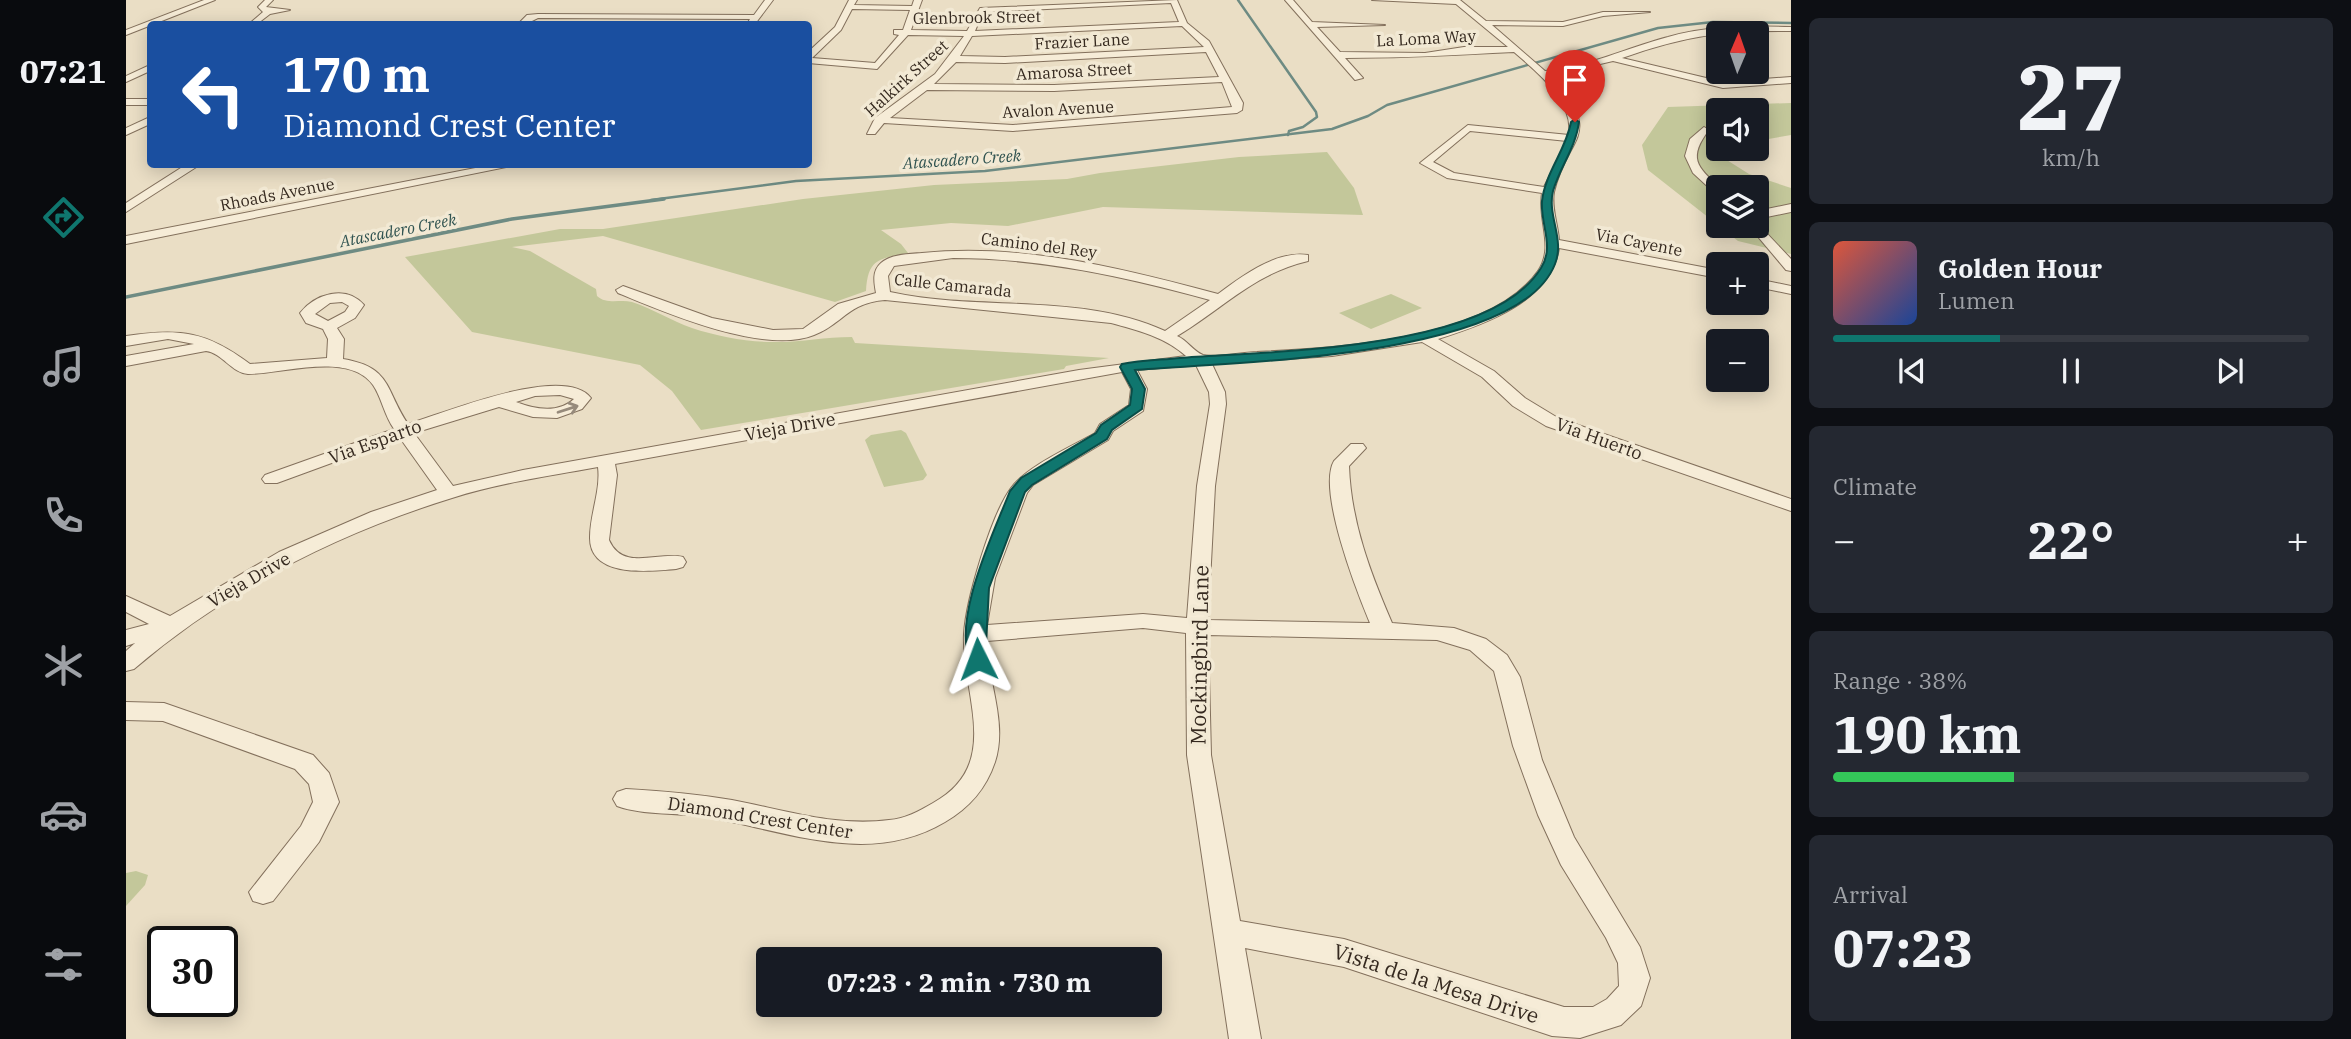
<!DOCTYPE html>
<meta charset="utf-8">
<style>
body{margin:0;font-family:"IBM Plex Serif",serif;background:#242831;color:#f1f3f6;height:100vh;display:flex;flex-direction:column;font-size:26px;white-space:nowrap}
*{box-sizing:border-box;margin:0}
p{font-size:23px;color:#9ea1a6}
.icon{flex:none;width:38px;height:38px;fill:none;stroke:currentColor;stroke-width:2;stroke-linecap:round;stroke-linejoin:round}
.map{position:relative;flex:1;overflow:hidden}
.details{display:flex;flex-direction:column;gap:18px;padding:18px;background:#0d0f14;width:560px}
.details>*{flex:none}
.top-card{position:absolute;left:21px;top:21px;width:665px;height:147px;border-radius:7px;box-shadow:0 4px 18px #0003;background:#1a4fa0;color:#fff;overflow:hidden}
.needle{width:46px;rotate:2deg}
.tools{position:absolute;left:1580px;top:21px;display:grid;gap:14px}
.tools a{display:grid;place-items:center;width:63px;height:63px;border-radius:7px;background:#171b24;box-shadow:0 4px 18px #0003;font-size:35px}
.speed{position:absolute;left:21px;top:926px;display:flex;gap:14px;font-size:35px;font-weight:700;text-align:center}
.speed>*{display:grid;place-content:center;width:91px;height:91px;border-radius:50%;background:#171b24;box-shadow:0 4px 18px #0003;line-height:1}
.speed .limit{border:4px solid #111;border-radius:10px;background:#fff;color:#111}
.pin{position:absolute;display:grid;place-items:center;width:60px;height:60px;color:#fff;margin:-72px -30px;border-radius:50% 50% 50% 0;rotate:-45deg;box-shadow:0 0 7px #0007}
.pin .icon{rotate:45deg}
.me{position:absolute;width:77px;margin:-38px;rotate:357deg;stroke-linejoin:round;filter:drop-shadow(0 0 5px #0008)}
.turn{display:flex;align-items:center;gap:24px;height:147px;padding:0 21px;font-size:32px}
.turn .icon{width:91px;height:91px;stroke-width:2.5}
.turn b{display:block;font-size:49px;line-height:60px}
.big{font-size:52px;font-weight:800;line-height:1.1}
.details .card{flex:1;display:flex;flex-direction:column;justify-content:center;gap:10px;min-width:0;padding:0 24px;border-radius:10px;background:#242831}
.details .dial{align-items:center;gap:0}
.dial b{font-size:91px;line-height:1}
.song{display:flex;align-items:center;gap:21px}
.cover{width:84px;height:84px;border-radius:10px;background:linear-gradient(135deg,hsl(10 70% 55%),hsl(220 70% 35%))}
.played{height:7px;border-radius:4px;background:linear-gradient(90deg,#0f766e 35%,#363941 35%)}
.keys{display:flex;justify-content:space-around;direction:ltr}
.heat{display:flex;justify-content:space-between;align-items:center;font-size:38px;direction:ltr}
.charge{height:10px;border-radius:5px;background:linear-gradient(90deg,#34c759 38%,#363941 0)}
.trip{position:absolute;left:630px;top:947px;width:406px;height:70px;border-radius:7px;background:#171b24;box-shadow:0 4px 18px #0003;font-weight:800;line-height:70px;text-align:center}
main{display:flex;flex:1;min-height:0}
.tab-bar{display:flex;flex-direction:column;width:126px;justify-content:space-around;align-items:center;background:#090b0e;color:#9ea1a6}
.tab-bar .icon{width:49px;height:49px}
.tab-bar .current{color:#0f766e}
.tab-bar b{font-size:32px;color:#f1f3f6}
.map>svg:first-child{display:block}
.green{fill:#c3c79a}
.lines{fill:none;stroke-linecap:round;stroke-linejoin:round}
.stream-far1{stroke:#6e8b83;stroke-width:2.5}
.stream{stroke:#6e8b83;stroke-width:3.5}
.minor-casing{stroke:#83705c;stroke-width:2}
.minor{fill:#f6ecd7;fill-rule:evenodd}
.oneway{stroke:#968a7b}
.route{fill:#0f766e;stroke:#0a4d48;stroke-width:2}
.labels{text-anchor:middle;stroke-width:7;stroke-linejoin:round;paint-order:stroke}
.far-street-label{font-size:16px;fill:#35291f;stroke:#f2e9d4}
.far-water-label{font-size:16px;font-style:italic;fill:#305350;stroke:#f2e9d4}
.street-label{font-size:18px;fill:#35291f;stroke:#f2e9d4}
.near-street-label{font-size:21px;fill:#35291f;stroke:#f2e9d4}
</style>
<main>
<nav class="tab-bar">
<b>07:21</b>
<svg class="icon current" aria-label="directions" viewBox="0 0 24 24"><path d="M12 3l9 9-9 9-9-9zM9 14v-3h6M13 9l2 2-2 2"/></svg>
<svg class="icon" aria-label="music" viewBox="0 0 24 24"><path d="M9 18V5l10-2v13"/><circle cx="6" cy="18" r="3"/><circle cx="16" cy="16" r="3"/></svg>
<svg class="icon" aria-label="phone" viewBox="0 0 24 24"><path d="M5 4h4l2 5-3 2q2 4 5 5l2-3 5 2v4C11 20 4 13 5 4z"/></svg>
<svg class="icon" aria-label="climate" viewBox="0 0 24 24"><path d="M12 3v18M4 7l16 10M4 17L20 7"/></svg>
<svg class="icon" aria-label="car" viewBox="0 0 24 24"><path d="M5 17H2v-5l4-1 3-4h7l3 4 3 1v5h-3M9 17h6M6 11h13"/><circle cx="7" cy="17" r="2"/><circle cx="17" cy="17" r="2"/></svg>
<svg class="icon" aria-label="filters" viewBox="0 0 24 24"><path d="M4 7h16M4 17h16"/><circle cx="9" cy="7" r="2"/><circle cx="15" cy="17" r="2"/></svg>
</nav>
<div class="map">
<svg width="1665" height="1039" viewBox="0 0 1665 1039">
<rect width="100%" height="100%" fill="#eadec5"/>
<g class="green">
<polygon points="1665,103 1665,135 1631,141 1631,110 1592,110 1592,149 1609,149 1596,157 1623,174 1665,188 1665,254 1612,241 1593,226 1631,226 1631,187 1592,187 1592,225 1522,170 1516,145 1542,107"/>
<path d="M1201,152l27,36 9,27 -260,-8 -95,19 -57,-3 -70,7 20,14 7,9c-30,6 -40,6 -42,38l-31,11 -232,-66 -91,11 18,4 66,38 1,7c10,9 23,3 35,6 21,7 40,19 60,26 24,8 54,14 79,14 27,1 52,-5 81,-5l3,6 254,15 -43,8 -2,3 -363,61 -29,-39 -32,-26 -168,-33 -67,-75 155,-28h43l200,-30 131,-14 133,-6 33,-6 139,-16z"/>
<polygon points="1265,294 1296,308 1245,329 1213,313"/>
<polygon points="775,430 780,433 801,475 797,480 758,487 739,440 745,435"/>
<polygon points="10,871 22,875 19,885 0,906 0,873"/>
</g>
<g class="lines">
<g class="stream-far1">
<polyline points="1112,0 1190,112 1191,117 1177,127 1163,131 1162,135"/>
<polyline points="525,200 670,181 859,171 1206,129 1242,116 1261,105 1532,28 1587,22 1665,23"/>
</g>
<polyline class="stream" points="0,297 386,219 538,199"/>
<defs>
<g id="minor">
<polygon points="78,0 89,0 0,35 0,30"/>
<polygon points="139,0 147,0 140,7 164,10 144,14 131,24 123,24 137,12 132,7"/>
<polygon points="639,0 647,0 629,24 621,24 624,19 412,18 400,24 392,24 401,15 412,14 628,15"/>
<path d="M723,0h8l-3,5 58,1 2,-6h8l-11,30 56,1 13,-23 197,-8 10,23 22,18 34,62 -1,7 -5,3 -224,18 -129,-8 -9,11h-8l8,-16 60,-44 29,-38 -56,-1 -31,34 -69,-6v-11l27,-25zM1045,3l8,19 -204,9 8,-19zM726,9l58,1 -7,20h-9v4l5,1 -24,28 -63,-5 29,-28zM1056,26l22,21 -199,10 -45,-1 12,-20zM1080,52l13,25 -165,8 -120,-1 22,-22 49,1zM1096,82l10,25 -219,18 -123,-7 37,-28 127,1z"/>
<path d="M1159,0h8l19,22 73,3 -68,2 23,25 85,1 39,-6h44l-52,-43 -84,-4h88l26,21 77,1 40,-10h47l-47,4 -40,10 -71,-1 53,46c43,-4 81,-23 123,-34 40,-12 82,-11 123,-10v4c-66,-1 -107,5 -169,27l101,24 68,-5v6l-68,5 -110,-27 -64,15c57,61 19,57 5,116 -3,16 4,32 5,48l159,30v8l-159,-30c-8,54 -76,77 -121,91l56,32 31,27 33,20 233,81v12l-245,-85 -33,-20 -31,-29 -60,-35 -90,14 -120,8 13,28 1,12 -11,82 -7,134 162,3c-13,-31 -53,-133 -36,-162l17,-17h12l3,4 -17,18c2,56 21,106 43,157l62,5 32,11 21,16 13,22 22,83 32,77 66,110 10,31 -9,28 -20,19 -41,13 -28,-2 -208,-69 -99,-19 16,91h-32l-42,-284 -1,-122 -43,-5 -156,13c0,40 21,81 8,121 -9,27 -26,46 -50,60 -75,45 -159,9 -238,-5 -29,-5 -62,-1 -90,-11l-4,-7 4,-7 9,-3c36,2 71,5 106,11 52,10 103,27 157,20 16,-1 30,-9 44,-17 71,-39 28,-109 31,-169 2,-34 27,-119 47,-146 16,-22 60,-41 84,-55l5,-9 29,-19 2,-16 -9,-17 -507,92 2,11 -8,65c14,32 49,11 74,17l3,5 -3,5 -7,2c-25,2 -87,10 -86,-32 0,-23 11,-47 8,-70 -49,9 -99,16 -146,31 -116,36 -226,92 -318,171l-8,2v-20l9,-8 -9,3v-16l23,-6 -23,-12v-16l44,20 109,-64 92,-40 66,-22 -37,-52 -123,45h-12l-3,-4 3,-4 129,-46c-10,-14 -12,-31 -21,-44 -24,-34 -92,-11 -125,-11 -16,-1 -26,-21 -42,-23l-80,15v-10l68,-12 -26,-5 -42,7v-10c54,-8 80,-5 124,28l77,-6 1,-19 -5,-10 -17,-6 -6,-10c15,-19 46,-29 64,-8l-9,13 -18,10 7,11 -1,20c49,8 42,31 65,65 37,-11 156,-61 183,-26l-9,11 -25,9 -24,-1 -34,-10 -85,26 39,53 70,-16 556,-100 107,-14c-21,-19 -49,-26 -75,-33l-226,-23c-38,3 -42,24 -71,35 -50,20 -148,-22 -196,-42l-2,-3 7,-4 89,32 61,12 30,-1 35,-25 38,-11c-2,-11 -4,-22 5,-30 10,-9 29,-9 41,-10 101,-10 199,15 296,41 24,-18 59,-44 90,-39v6c-55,13 -84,47 -131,75 10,4 17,16 26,19 10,3 42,-3 54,-3 77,-4 232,-11 281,-81 17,-25 -1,-50 4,-78l-95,-15 -27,-15 48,-38 101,10c5,-34 -32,-63 -55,-83 -57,3 -112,6 -169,6l18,20 -8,2zM1344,131l97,10 -23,46 -90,-14 -21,-11zM827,258c88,0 172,19 257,42l-45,31c-85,-39 -185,-19 -275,-39l-2,-16 6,-10zM216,302l7,4 -4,6 -17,9 -13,-7 15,-11zM1070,365l13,27 1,12 -13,82 -10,132 -44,-4 -156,11 8,-47 32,-85 6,-8 75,-45 5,-9 30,-20 4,-22 -10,-19zM434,395l14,4c-16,15 -40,10 -58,3l19,-6zM1082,635l229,5 33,10 24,21 19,75 25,69 23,50 45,73 12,25 1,23 -12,13 -14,8h-29l-220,-68 -104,-18 -29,-166z"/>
<polygon points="24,65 24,71 0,82 0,76"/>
<rect x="0" y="99" width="24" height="6"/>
<polygon points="24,117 24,124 0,135 0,128"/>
<path d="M1578,127l5,3c-21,27 -13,37 11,57l-2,9 -25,-23 -8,-17 5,-17z"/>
<polygon points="61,164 75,164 0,212 0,203"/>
<polygon points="370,164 395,164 0,244 0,236"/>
<polygon points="1665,204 1665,212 1631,219 1631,211"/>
<polygon points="1631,223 1665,259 1665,271 1660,270 1623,226 1631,226"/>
<polygon points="1631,279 1665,286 1665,294 1631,287"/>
<polygon points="0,702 38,703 187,755 203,773 213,802 193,842 147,901 137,904 127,901 123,892 175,826 187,802 183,784 169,769 37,721 0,720"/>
</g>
</defs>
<use href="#minor" class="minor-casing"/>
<use href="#minor" class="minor"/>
</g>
<defs><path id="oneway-shaft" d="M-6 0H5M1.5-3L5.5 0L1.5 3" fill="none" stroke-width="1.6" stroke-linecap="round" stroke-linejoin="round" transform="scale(1.75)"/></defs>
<use class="oneway" href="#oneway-shaft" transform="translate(442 409) rotate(-18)"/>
<path class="route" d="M1449,119l4,3c-3,25 -19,45 -26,69 -6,25 12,48 2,73 -37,96 -330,98 -420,106l10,19 -3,20 -30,21 -5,9 -75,46 -7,7 -36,96 -4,76h-13c-23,-40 23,-134 38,-173l11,-13 75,-45 5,-8 29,-20 2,-16 -12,-22 2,-3c19,-4 39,-4 58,-6 90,-7 310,-7 361,-90 14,-22 -1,-44 1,-67 3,-28 24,-51 29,-79z"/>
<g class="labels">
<g class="far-street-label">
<text transform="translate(851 17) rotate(-1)" y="6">Glenbrook Street</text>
<text transform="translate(1300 38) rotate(-3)" y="6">La Loma Way</text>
<text transform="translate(956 41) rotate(-3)" y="6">Frazier Lane</text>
<text transform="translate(948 71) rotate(-3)" y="6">Amarosa Street</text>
<text transform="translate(780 78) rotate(-42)" y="6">Halkirk Street</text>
<text transform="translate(932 109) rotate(-3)" y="6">Avalon Avenue</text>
<text transform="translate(151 194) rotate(-11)" y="6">Rhoads Avenue</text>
<text transform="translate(1513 242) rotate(11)" y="6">Via Cayente</text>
<text transform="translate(913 245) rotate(7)" y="6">Camino del Rey</text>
<text transform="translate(827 285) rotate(6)" y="6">Calle Camarada</text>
</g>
<g class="far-water-label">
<text transform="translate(836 159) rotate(-4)" y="6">Atascadero Creek</text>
<text transform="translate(272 230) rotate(-11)" y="6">Atascadero Creek</text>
</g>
<g class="street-label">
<text transform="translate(664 427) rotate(-10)" y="6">Vieja Drive</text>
<text transform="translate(1473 439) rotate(20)" y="6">Via Huerto</text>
<text transform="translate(249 442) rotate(-20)" y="6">Via Esparto</text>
<text transform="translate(123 580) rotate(-30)" y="6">Vieja Drive</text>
<text transform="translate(634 818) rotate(9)" y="6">Diamond Crest Center</text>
</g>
<g class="near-street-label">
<text transform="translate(1074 655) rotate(-89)" y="7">Mockingbird Lane</text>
<text transform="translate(1310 984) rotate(18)" y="7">Vista de la Mesa Drive</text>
</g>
</g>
</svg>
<div class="tools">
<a><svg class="needle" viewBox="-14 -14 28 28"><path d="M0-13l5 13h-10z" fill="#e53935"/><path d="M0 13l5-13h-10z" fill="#9ea1a6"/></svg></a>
<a><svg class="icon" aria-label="sound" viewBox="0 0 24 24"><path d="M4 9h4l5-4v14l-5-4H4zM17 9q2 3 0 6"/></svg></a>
<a><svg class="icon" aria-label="layers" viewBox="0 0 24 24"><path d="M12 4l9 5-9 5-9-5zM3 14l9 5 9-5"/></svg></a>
<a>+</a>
<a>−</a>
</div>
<div class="speed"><div class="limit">30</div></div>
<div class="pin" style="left:1449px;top:122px;background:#d93025"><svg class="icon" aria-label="arrive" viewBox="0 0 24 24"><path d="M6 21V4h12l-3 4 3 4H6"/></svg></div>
<svg class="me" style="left:852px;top:659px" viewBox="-20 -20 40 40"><path d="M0-17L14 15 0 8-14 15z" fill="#0f766e" stroke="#fff" stroke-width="4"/></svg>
<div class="trip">07:23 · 2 min · 730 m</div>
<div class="top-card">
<div class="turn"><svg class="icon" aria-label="left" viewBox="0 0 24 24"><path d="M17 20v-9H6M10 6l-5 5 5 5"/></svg><div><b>170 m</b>Diamond Crest Center</div></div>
</div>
</div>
<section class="details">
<div class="card dial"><b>27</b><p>km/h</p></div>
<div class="card">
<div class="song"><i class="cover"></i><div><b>Golden Hour</b><p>Lumen</p></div></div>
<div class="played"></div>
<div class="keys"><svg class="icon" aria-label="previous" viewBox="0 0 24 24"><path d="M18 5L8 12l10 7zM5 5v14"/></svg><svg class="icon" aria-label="pause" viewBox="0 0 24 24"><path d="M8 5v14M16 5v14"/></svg><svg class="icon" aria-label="next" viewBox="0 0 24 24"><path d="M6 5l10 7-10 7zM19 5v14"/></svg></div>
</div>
<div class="card"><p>Climate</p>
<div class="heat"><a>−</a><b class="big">22°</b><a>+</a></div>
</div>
<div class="card"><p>Range · 38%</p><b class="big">190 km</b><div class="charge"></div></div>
<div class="card"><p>Arrival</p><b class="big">07:23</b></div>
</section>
</main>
